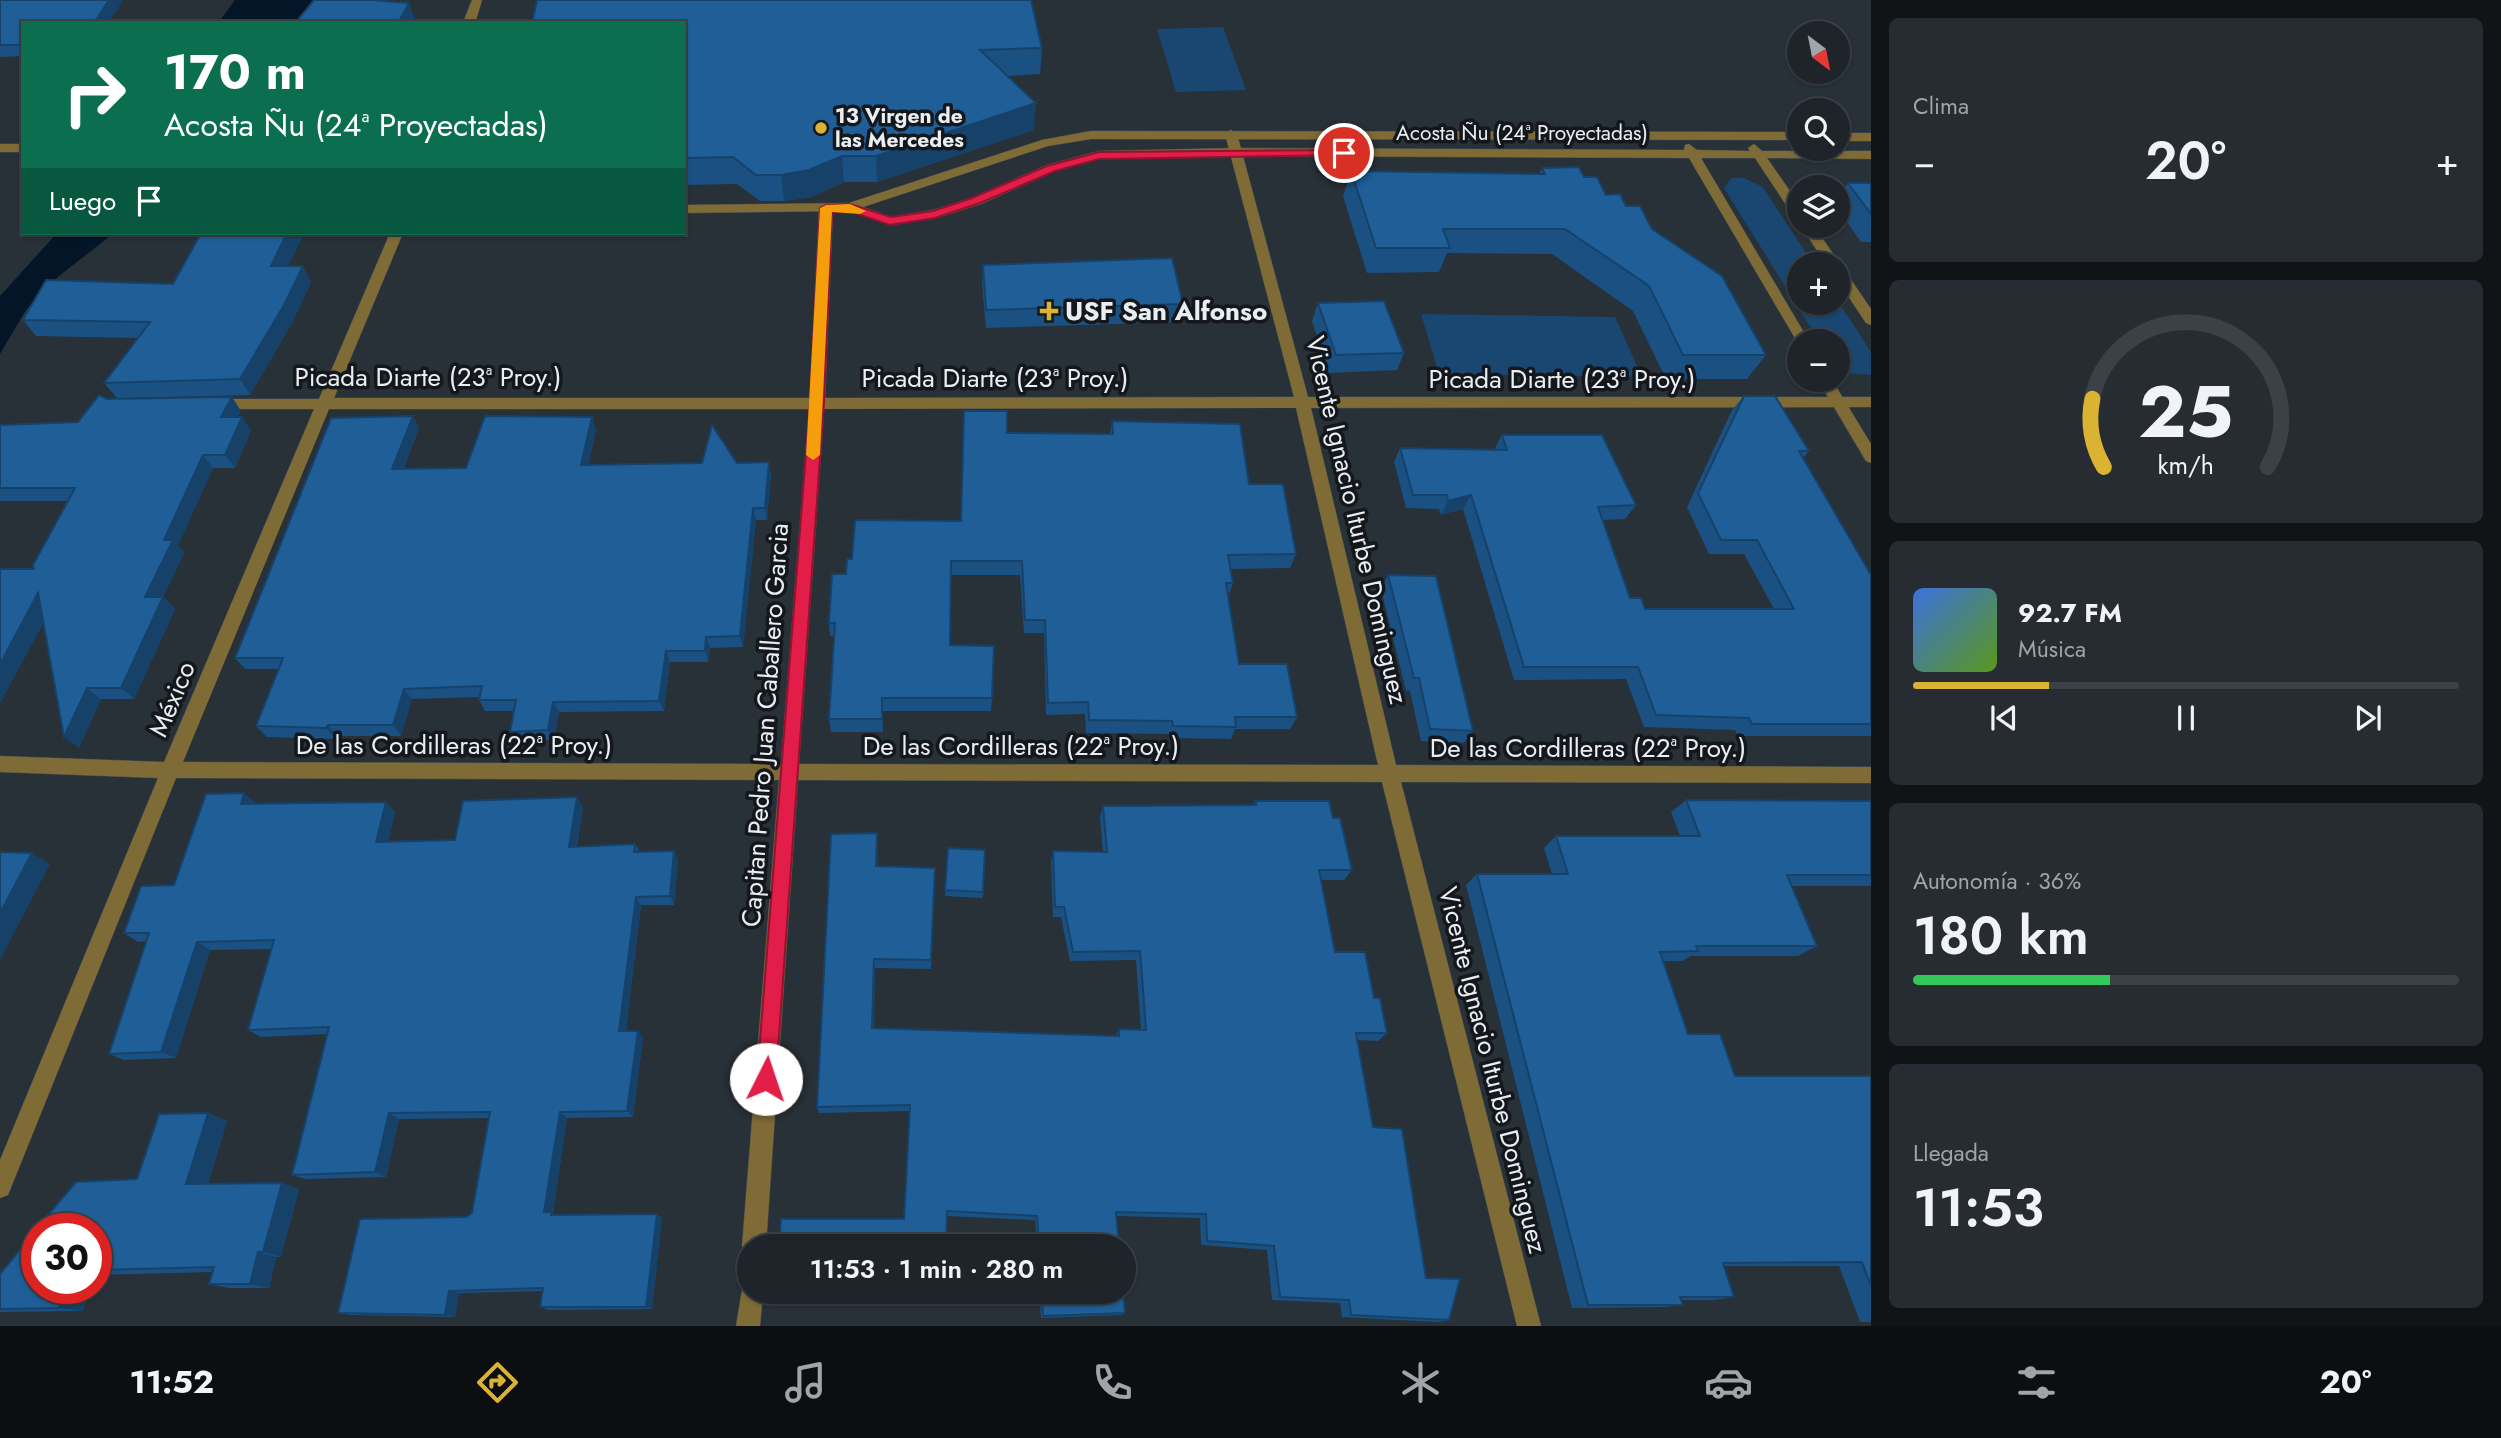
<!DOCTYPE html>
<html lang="es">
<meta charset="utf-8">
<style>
body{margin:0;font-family:Jost,sans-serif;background:#262c32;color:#f1f3f6;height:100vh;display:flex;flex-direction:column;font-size:26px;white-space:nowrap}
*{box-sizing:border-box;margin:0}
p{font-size:23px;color:#a1a4a8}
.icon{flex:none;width:38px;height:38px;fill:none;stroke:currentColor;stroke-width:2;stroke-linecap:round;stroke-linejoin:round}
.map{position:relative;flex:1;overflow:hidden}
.sheet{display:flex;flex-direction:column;gap:18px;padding:18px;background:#101417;width:630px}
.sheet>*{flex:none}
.top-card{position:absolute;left:21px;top:21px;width:665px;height:214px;border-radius:0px;box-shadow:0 2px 5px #0004,0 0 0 2px #3c4147;background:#0b6e4f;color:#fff;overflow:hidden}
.needle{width:46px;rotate:148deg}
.fabs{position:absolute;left:1787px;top:21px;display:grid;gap:14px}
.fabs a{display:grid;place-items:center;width:63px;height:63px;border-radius:50%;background:#1e242a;box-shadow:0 2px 5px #0004,0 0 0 2px #3c4147;font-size:35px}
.speed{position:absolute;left:21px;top:1213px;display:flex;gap:14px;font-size:35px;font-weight:700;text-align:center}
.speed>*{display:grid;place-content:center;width:91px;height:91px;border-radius:50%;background:#1e242a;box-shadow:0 2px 5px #0004,0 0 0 2px #3c4147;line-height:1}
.speed .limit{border:10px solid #d22;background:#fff;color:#111}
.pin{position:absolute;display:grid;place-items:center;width:60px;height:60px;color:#fff;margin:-30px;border:4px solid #fff;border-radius:50%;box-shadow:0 2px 7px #0007}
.me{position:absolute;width:77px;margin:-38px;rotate:4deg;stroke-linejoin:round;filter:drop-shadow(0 0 5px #0008)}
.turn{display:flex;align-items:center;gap:24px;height:147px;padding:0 28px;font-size:32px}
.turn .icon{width:91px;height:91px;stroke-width:2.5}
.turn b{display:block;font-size:49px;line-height:60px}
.then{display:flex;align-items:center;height:66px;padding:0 28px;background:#0003;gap:14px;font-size:26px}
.big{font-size:52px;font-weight:600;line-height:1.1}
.sheet .card{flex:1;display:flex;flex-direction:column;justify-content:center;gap:10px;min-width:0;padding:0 24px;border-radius:10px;background:#262c32}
.sheet .dial{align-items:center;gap:0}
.dial svg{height:182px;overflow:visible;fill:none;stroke:#3c4147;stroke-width:7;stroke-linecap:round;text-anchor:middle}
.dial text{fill:#f1f3f6;stroke:none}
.song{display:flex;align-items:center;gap:21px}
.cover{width:84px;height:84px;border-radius:10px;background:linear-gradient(135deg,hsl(220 70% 55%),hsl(90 70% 35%))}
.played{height:7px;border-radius:4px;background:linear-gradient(90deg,#dab333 25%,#3c4147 25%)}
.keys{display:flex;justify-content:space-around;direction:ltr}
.heat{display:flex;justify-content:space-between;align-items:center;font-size:38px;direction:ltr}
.charge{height:10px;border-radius:5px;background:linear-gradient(90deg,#34c759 36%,#3c4147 0)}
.trip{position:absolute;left:737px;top:1234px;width:399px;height:70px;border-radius:35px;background:#1e242a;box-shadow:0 2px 5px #0004,0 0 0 2px #3c4147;font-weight:600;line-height:70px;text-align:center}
.tabs{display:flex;height:112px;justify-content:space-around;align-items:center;background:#0c0e11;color:#a1a4a8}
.tabs .icon{width:49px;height:49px}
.tabs .on{color:#dab333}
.tabs b{font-size:32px;color:#f1f3f6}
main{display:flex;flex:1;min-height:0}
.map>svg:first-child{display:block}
.green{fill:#194771}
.water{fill:#031527}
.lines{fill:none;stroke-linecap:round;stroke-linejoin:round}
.minor-casing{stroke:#434b52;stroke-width:1}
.tertiary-casing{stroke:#434b52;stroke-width:1}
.minor{fill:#7e6b35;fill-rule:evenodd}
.tertiary{fill:#7e6b35;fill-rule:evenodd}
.wall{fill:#1b5182}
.shaded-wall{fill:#16426a}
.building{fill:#1f5e97;stroke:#16426a;stroke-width:2}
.route{fill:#e11d48;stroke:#92132f;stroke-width:2}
.slow{fill:#f59e0b}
.poi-dot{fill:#dab333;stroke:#14171b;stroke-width:2.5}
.labels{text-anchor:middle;stroke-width:7;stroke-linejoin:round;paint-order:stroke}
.far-poi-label{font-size:21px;font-weight:bold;fill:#e9eef3;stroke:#14171b;text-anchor:start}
.far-street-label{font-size:21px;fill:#e9eef3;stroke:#14171b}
.poi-label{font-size:26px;font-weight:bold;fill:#e9eef3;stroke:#14171b;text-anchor:start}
.street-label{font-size:26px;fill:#e9eef3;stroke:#14171b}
</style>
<main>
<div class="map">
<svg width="1871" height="1326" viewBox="0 0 1871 1326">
<rect width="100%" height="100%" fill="#283038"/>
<g class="green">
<polygon points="1223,27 1246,90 1176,92 1157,29"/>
<polygon points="1731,178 1744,178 1763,187 1813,264 1799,264 1799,303 1838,301 1871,352 1871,375 1844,373 1838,368 1838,341 1819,341 1724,188"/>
<polygon points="1421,314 1615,317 1642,377 1439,374"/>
</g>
<g class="water">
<polygon points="235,0 336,0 298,23 218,23"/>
<polygon points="57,233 114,233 59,276 26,310 0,354 0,296"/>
</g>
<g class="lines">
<defs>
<g id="minor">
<polygon points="472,0 482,0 475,23 463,23"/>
<path d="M1231,130l6,4 71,263h563v10l-560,1 85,357 475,2v16l-470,-1 140,544h-24l-135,-544 -584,-2 -32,466h-17v10l-7,-10 37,-466 -603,-2 -168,417 -8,3v-38l158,-382 -158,-6v-16l164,6 150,-353h-102l-7,-5 7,-5h107l71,-166h13l-69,165h476l9,-190 7,-4 7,4 -8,190 469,-1 -69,-263zM1296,408l82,357 -579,-1 25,-355zM329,409h480l-28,355 -598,-2z"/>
<rect x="0" y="144" width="23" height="8"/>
<polygon points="749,1281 749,1292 763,1292 760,1326 736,1326 743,1284"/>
</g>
<g id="tertiary">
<polygon points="1091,131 1799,132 1799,140 1091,139 1048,146 863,207 891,217 933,210 971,198 1047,165 1099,151 1237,148 1684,150 1685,145 1689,144 1697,150 1750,151 1748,148 1754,144 1762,151 1871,151 1871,159 1767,158 1799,204 1799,218 1794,217 1755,158 1701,158 1809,341 1799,341 1799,345 1689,158 1237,156 1099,159 1055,171 981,204 940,217 890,225 849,211 684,213 684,205 849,203 1042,140"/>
<rect x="1838" y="133" width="33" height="8"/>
<polygon points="1801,226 1814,226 1840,264 1838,267 1843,268 1871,309 1871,325 1866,323 1838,281 1838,264 1826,264"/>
<polygon points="1818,380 1832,380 1871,444 1871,463 1866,461"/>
</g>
</defs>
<use href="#minor" class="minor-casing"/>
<use href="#tertiary" class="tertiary-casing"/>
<use href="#minor" class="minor"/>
<use href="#tertiary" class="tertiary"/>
</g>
<g class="wall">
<polygon points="0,0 123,0 108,23 23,23 23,56 0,57"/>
<polygon points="684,23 1042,48 1040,74 1007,76 1034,130 877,182 844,182 812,197 784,201 760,201 737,184 684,185"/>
<polygon points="1542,168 1584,177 1606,195 1626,206 1652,229 1766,355 1747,379 1666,379 1633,311 1552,254 1447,253 1439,272 1367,273 1343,196 1351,171 1539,174"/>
<polygon points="1848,183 1871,183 1871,242 1861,242 1838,209 1838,197"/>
<polygon points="201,233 304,233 288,266 311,282 293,321 250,395 117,398 104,383 138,338 36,336 23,320 173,284"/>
<polygon points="983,265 1183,304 1179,322 986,328 982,283"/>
<polygon points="1318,303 1404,353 1397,370 1329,373 1312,321"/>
<polygon points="1744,396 1809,451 1803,458 1871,575 1871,736 1738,736 1735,730 1644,727 1626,679 1514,680 1463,509 1441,515 1439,509 1406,508 1394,462 1400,448 1494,450 1502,435 1636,505 1625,519 1603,520 1630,598 1645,609 1774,609 1744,554 1709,554 1687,507 1732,410"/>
<polygon points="107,399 241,411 238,417 251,430 235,468 213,468 178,545 184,553 163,597 175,609 134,699 101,699 79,748 44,621 0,703 0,569 34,569 68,501 0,501 0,425 78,422"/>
<polygon points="1112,421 1249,484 1296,554 1290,568 1231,569 1233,583 1228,597 1239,664 1297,717 1290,729 1235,729 1231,739 1169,738 1168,734 1086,733 1085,714 1046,715 1044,633 1024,633 1020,575 951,575 950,645 992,698 991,711 883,711 883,732 831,732 829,719 834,636 830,636 829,623 852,559 961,521 1007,433 1110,434"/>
<polygon points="419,428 404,468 466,468 596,430 588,465 769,462 771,475 767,520 756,520 743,647 710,648 708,662 670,662 664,711 559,712 554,740 517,742 510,732 514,711 485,711 479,700 479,697 412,699 401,736 337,736 336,739 267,737 256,726 279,669 245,669 235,658"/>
<polygon points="1388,575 1473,731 1464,743 1421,741 1410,691 1406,691 1381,589"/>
<polygon points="577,797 583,808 577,847 635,844 640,852 678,860 674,905 641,905 626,1031 643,1038 633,1117 567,1118 553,1213 557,1215 662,1218 652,1309 548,1310 540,1307 542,1291 459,1293 455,1317 350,1315 338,1313 466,1217 472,1213 489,1118 399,1119 386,1177 305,1179 292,1175 327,1034 261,1037 248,1030 271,949 210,950 176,1058 124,1060 109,1054 146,941 138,942 124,933 174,885 256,803 386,802 395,812 388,842 455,840"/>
<polygon points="1686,800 1871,801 1871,886 1791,886 1817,946 1798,956 1691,956 1682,961 1663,961 1688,1034 1735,1076 1871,1076 1871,1322 1860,1322 1839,1266 1724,1266 1734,1297 1714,1300 1681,1300 1683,1305 1664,1307 1572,1308 1466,885 1477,874 1552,874 1544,848 1556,836 1680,836 1671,812"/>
<polygon points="1255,801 1333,818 1352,870 1344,880 1321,880 1335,952 1374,998 1387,1033 1378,1041 1357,1040 1373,1127 1426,1278 1449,1320 1437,1322 1342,1317 1340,1303 1272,1300 1267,1250 1201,1245 1200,1218 1117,1216 1119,1246 1037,1246 1035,1220 947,1216 904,1219 910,1111 819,1113 817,1107 877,833 878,844 878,866 935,879 931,969 875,968 874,1029 1116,1036 1119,1029 1141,1030 1136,960 1070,961 1061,917 1053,917 1051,861 1053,851 1103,852 1100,817 1103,806 1253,805"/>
<polygon points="948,848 985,850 983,898 945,896"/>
<polygon points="208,1113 227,1121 208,1184 282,1183 299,1189 281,1257 276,1257 269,1288 229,1288 209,1284 212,1272 96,1275 96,1228 137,1179"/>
<polygon points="0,1274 83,1311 0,1312"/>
<polygon points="1039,1292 1123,1292 1125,1313 1121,1315 1041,1318"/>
</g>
<g class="shaded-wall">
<polygon points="109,0 123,0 108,23 94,23"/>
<polygon points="409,3 415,19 413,23 398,23"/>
<polygon points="1036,103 1034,130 877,182 876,156"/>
<polygon points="842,156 844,182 812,197 784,201 781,175"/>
<polygon points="287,233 304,233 280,282 271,266"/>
<polygon points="303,266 311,282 293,321 250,395 240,379"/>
<polygon points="232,397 241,411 230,430 221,417"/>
<polygon points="413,416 419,428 399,481 392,469"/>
<polygon points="242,417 251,430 235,468 225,455"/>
<polygon points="592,417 596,430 585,477 581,465"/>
<polygon points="203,455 213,468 178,545 184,553 157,610 145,597 164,540"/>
<polygon points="769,462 771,475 767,520 765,508"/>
<polygon points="1471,495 1463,509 1441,515 1448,501"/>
<polygon points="753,508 756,520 743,647 740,636"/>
<polygon points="38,593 52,605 0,703 0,664"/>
<polygon points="163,597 175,609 134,699 121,688"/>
<polygon points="706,637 710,648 708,662 705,651"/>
<polygon points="666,651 670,662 664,711 659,701"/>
<polygon points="87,688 101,699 79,748 64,737"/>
<polygon points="404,689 412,699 401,736 393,725"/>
<polygon points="882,698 883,711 883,732 882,719"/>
<polygon points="553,702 559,712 554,740 548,730"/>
<polygon points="328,725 337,736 336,739 326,728"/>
<polygon points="244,793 256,803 252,814 241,804"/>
<polygon points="577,797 583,808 575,856 569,847"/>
<polygon points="386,802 395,812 386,852 376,842"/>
<polygon points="877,833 878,844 878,876 876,866"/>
<polygon points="674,851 678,860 674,905 670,896"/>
<polygon points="32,853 50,864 0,960 0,913"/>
<polygon points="636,897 641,905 625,1038 619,1031"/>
<polygon points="197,942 210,950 176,1058 161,1052"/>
<polygon points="874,959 875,968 873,1036 872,1028"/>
<polygon points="638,1031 643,1038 633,1117 627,1111"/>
<polygon points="560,1112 567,1118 553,1213 559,1216 558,1219 544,1212"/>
<polygon points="208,1113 227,1121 206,1190 186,1184"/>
<polygon points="389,1113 399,1119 386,1177 375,1172"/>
<polygon points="282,1183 299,1189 281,1257 263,1252"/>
<polygon points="657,1214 662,1218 652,1309 646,1307"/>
<polygon points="258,1252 276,1257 269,1288 250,1284"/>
<polygon points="66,1288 91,1288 83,1311 59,1308"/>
<polygon points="449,1291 459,1293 455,1317 445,1315"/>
</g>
<g class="building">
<polygon points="0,0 109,0 94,23 23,23 23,45 0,45"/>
<polygon points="314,0 371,0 409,3 398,23 290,23 291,21 297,21"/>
<polygon points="537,0 1031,0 1042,48 980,50 1036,103 876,156 842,156 809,170 781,175 756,175 733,157 684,158 684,23 532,23"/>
<polygon points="1579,167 1584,177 1597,177 1606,195 1620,194 1626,206 1640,206 1652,229 1722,276 1766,355 1683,355 1649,286 1565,229 1443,229 1450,248 1376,248 1351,171 1545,174 1542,168"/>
<polygon points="1848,183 1871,183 1871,214"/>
<polygon points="201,233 287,233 271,266 303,266 284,305 240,379 104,383 150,322 23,320 46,280 173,284"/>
<polygon points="1172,258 1183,304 986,310 983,265"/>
<polygon points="1384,301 1404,353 1336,355 1318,303"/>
<polygon points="99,395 107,399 232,397 221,417 242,417 225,455 203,455 164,540 173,540 145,597 163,597 121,688 87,688 64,737 38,593 0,664 0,569 34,569 33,565 75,488 0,488 0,425 78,422"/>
<polygon points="1744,396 1775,396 1809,451 1799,451 1871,575 1871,724 1752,724 1749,718 1656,715 1638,667 1524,667 1471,495 1448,501 1447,495 1413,495 1400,448 1507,450 1502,435 1602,435 1636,505 1598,507 1630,598 1641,598 1645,609 1794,609 1757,540 1721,540 1698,493"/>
<polygon points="964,411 1007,411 1007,433 1113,434 1112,421 1240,424 1249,484 1283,484 1296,554 1228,555 1233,583 1226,583 1239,664 1287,664 1297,717 1235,717 1236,727 1173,726 1172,721 1089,720 1088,702 1048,703 1045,620 1025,620 1022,561 951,561 950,645 994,646 992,698 882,698 882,719 829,719 835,623 829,623 832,574 846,574 847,559 852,559 855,520 961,521"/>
<polygon points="413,416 392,469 466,468 485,416 592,417 581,465 702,463 712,425 737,463 769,462 765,508 753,508 740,636 706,637 705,651 666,651 659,701 553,702 548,730 510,732 516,700 479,700 482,686 404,689 393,725 328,725 326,728 256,726 283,658 235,658 331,418"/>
<polygon points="1388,575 1436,576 1473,731 1430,729 1419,678 1414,678"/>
<polygon points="244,793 241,804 386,802 376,842 455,840 463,801 577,797 569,847 635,844 634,852 674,851 670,896 636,897 619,1031 638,1031 627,1111 560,1112 544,1212 551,1212 551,1215 657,1214 646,1307 540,1307 543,1288 449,1291 445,1315 338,1313 360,1219 466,1217 472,1213 490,1112 389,1113 375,1172 292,1175 329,1027 248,1030 274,940 197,942 161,1052 109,1054 149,933 124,933 141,886 174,885 206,794"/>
<polygon points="1686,800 1871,801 1871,875 1787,875 1817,946 1696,946 1698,951 1660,952 1688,1034 1720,1034 1735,1076 1871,1076 1871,1286 1862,1262 1723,1263 1734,1297 1680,1297 1683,1305 1588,1305 1477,874 1568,874 1556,836 1700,836"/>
<polygon points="1255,801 1329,801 1333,818 1340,818 1352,870 1319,870 1335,952 1365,952 1374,998 1380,998 1387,1033 1356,1033 1373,1127 1402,1129 1426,1278 1460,1279 1449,1320 1351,1315 1349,1300 1280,1297 1274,1246 1207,1241 1206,1214 1116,1212 1119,1246 1039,1246 1037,1216 947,1211 946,1246 779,1246 781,1219 904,1219 910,1105 817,1107 831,834 877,833 876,866 935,868 931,960 874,959 872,1028 1119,1036 1119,1029 1146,1030 1140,951 1073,952 1064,907 1055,907 1053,851 1107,852 1103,806 1256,805"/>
<polygon points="948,848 985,850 983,892 945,890"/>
<polygon points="0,852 32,853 0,913"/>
<polygon points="208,1113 186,1184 282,1183 263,1252 258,1252 250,1284 209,1284 214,1267 96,1270 96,1228 37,1228 76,1182 137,1179 159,1114"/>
<polygon points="37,1229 37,1288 66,1288 59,1308 0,1309 0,1274"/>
<polygon points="1042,1292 1123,1292 1125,1313 1043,1316"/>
</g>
<polygon class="route" points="1344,150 1350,153 1348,155 1099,159 1055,171 980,203 935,218 890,225 849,211 832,212 824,402 776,1079 773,1086 766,1089 760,1086 757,1079 810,402 820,208 826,205 850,204 891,217 933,211 972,198 1047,166 1099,152"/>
<polygon class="slow" points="850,204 866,211 860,214 832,212 820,455 813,460 806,455 820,208 826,205"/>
<g class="poi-dot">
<circle cx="821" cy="128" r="7"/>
<path d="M1045.5 300.5h7v7h7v7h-7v7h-7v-7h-7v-7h7z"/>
</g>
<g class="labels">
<g class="far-poi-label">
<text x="835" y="123">13 Virgen de<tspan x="835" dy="24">las Mercedes</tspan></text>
</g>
<g class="far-street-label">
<text x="1522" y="140">Acosta Ñu (24ª Proyectadas)</text>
</g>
<g class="poi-label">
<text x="1065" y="320">USF San Alfonso</text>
</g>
<g class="street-label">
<text x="428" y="386">Picada Diarte (23ª Proy.)</text>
<text x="995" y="387">Picada Diarte (23ª Proy.)</text>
<text x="1562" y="388">Picada Diarte (23ª Proy.)</text>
<text transform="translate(1357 520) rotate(77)" y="9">Vicente Ignacio Iturbe Dominguez</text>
<text transform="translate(172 699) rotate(-67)" y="9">México</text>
<text transform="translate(765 725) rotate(-86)" y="9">Capitan Pedro Juan Caballero Garcia</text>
<text x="454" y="754">De las Cordilleras (22ª Proy.)</text>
<text x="1021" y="755">De las Cordilleras (22ª Proy.)</text>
<text x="1588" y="757">De las Cordilleras (22ª Proy.)</text>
<text transform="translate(1493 1070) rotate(76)" y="9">Vicente Ignacio Iturbe Dominguez</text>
</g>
</g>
</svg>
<div class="fabs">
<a><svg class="needle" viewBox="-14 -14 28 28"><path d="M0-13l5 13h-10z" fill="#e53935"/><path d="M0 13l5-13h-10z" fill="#a1a4a8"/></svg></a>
<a><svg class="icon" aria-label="search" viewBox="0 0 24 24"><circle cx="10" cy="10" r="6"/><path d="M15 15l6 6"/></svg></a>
<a><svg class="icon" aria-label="layers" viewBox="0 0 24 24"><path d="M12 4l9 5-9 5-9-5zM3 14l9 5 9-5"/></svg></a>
<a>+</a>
<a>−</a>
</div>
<div class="speed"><div class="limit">30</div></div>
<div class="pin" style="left:1344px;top:153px;background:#d93025"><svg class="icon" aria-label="arrive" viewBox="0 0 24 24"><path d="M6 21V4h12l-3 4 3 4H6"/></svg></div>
<svg class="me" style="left:766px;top:1079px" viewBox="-20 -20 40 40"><circle r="19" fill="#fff"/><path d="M0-13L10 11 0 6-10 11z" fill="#e11d48"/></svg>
<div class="trip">11:53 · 1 min · 280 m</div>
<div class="top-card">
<div class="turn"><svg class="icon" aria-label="right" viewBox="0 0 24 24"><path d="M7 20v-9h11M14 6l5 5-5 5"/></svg><div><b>170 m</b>Acosta Ñu (24ª Proyectadas)</div></div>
<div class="then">Luego<svg class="icon" aria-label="arrive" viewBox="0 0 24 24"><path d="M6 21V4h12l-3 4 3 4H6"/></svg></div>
</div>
</div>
<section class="sheet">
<div class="card"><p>Clima</p>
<div class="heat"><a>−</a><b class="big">20°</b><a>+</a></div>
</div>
<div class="card dial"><svg viewBox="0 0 100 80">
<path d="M14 69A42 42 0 1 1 86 69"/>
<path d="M14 69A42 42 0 0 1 9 39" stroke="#dab333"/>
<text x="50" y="56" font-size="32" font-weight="700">25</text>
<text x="50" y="72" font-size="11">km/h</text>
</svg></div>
<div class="card">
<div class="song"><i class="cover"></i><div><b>92.7 FM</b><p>Música</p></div></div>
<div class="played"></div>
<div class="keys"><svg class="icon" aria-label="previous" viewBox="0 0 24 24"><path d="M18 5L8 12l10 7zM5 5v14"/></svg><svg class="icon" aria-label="pause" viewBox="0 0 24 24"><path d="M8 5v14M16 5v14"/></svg><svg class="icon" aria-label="next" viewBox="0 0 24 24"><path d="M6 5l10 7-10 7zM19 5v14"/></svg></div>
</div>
<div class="card"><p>Autonomía · 36%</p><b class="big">180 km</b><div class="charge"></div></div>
<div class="card"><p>Llegada</p><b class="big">11:53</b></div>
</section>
</main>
<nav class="tabs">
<b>11:52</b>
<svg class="icon on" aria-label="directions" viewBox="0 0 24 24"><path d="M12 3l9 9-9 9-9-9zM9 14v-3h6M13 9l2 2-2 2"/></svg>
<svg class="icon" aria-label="music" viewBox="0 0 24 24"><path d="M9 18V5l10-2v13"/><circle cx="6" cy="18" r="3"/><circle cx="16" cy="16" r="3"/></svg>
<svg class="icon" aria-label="phone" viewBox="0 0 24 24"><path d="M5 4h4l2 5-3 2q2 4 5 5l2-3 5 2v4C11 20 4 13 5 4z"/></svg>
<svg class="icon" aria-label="climate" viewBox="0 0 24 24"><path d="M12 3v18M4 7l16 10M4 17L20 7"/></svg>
<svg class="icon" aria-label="car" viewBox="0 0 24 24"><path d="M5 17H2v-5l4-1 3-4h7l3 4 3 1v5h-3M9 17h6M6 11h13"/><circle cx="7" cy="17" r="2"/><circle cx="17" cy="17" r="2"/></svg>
<svg class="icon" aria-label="filters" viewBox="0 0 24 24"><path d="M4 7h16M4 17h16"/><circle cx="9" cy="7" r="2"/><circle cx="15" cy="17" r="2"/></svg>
<b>20°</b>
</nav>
